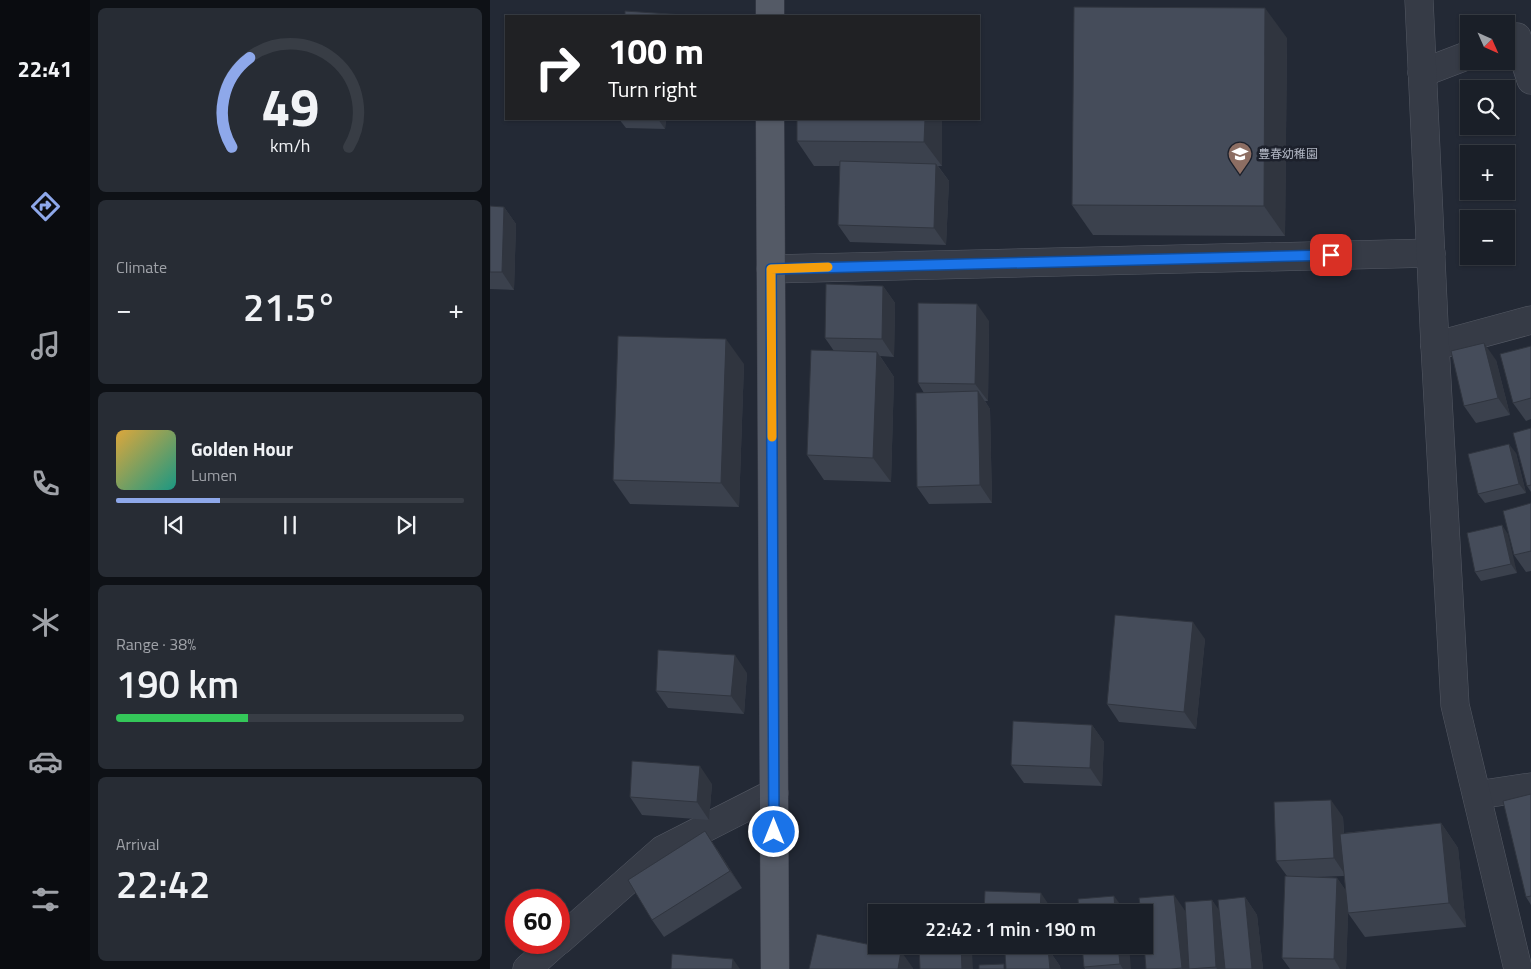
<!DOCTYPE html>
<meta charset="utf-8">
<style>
body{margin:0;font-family:"Titillium Web","Noto Sans JP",sans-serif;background:#272c34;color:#f1f3f6;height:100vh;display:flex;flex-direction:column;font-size:19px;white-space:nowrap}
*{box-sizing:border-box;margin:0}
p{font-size:16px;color:#9fa2a8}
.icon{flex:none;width:28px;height:28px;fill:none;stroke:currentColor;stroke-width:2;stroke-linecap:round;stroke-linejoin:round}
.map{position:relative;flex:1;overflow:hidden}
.side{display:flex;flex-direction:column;gap:8px;padding:8px;background:#0e1116;width:400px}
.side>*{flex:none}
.guide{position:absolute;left:15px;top:15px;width:475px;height:105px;border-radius:0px;box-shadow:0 1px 4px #0004,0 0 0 1px #383d45;background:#202124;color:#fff;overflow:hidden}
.needle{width:32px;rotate:135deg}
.buttons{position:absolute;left:970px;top:15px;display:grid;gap:10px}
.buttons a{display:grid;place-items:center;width:55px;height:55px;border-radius:0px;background:#1a1f28;box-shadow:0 1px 4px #0004,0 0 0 1px #383d45;font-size:25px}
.speed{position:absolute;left:15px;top:889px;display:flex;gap:10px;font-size:25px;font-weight:700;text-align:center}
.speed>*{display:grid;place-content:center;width:65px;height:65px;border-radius:50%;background:#1a1f28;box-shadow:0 1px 4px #0004,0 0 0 1px #383d45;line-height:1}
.speed .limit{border:8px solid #d22;background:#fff;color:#111}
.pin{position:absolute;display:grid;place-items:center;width:42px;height:42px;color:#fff;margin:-21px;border-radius:10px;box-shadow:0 2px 8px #0006}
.me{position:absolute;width:55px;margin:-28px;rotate:0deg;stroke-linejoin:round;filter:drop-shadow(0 0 4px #0008)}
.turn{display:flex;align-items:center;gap:18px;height:105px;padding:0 20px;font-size:22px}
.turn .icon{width:65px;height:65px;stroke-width:2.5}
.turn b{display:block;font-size:35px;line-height:42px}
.big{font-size:38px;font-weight:600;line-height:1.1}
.side .tile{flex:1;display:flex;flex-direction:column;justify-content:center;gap:8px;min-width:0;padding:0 18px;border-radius:8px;background:#272c34}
.side .dial{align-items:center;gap:0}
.dial svg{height:130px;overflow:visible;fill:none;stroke:#383d45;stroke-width:7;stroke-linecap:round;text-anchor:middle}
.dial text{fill:#f1f3f6;stroke:none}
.song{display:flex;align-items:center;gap:15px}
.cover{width:60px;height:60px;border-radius:8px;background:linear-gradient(135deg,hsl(40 70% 55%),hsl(170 70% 35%))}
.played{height:5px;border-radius:2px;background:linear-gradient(90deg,#8ea8ea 30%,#383d45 30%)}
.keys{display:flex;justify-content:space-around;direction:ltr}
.heat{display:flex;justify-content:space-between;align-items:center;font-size:28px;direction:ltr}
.charge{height:8px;border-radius:4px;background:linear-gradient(90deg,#34c759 38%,#383d45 0)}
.trip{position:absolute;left:378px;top:904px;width:285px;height:50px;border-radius:0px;background:#1a1f28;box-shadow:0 1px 4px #0004,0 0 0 1px #383d45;font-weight:600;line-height:50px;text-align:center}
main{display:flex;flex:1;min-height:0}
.tab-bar{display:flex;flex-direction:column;width:90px;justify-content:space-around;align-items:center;background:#0a0c10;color:#9fa2a8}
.tab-bar .icon{width:35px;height:35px}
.tab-bar .current{color:#8ea8ea}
.tab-bar b{font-size:22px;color:#f1f3f6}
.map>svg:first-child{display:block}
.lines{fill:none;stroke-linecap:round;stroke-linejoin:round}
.minor-casing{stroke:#545964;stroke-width:29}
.tertiary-casing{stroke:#545964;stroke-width:29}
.primary-casing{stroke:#404450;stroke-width:29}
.minor{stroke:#363b46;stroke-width:28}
.tertiary{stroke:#363b46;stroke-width:28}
.primary{stroke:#545a66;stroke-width:28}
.wall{fill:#3b414d;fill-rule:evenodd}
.shaded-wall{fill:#30353f}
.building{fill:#454c5a;stroke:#30353f}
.route-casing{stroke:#114b97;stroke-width:12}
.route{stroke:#1a73e8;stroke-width:9}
.slow{stroke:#f59e0b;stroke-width:9}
.labels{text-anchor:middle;stroke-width:5;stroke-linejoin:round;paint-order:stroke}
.poi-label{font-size:12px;fill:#b1b6c3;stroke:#1c202b;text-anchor:start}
</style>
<main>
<nav class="tab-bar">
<b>22:41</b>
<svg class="icon current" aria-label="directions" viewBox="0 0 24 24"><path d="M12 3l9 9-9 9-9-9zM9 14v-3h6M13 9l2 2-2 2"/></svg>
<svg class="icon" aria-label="music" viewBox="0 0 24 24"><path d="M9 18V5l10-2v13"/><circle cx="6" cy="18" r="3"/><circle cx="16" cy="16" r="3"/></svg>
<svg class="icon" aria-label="phone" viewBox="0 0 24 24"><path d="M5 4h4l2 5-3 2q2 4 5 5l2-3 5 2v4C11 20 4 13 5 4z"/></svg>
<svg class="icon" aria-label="climate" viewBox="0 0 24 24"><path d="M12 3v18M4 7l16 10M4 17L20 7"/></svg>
<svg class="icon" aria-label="car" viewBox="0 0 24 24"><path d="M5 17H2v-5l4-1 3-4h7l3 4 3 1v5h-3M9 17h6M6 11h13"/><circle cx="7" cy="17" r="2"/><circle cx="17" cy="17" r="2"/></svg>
<svg class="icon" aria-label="filters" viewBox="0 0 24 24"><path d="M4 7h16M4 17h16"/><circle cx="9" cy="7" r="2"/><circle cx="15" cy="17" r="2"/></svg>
</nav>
<section class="side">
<div class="tile dial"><svg viewBox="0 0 100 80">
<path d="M14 69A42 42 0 1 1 86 69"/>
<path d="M14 69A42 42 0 0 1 25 14" stroke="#8ea8ea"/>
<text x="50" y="56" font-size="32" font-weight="700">49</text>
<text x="50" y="72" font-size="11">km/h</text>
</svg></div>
<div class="tile"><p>Climate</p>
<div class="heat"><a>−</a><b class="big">21.5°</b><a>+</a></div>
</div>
<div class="tile">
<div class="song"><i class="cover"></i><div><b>Golden Hour</b><p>Lumen</p></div></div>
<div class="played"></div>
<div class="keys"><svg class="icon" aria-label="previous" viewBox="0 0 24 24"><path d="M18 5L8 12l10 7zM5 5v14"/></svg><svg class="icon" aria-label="pause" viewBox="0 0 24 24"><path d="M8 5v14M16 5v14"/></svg><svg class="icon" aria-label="next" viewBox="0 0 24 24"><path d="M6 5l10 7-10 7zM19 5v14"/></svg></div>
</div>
<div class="tile"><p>Range · 38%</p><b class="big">190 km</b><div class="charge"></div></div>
<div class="tile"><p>Arrival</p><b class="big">22:42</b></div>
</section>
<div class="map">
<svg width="1041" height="969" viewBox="0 0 1041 969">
<rect width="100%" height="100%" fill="#232935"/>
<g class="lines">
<defs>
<g id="minor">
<polyline points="1016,41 1027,37 1041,80"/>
<polyline points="932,73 979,55"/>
<polyline points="281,269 941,253"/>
<polyline points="945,346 1041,320"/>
<polyline points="987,795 1041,787"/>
<polyline points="69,941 172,850 284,793"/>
<polyline points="37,969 67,942"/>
</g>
<polyline id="tertiary" points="929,0 945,346 965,705 1028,969"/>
<g id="primary">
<polyline points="280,0 280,16"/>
<polyline points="280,119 285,969"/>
</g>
</defs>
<use href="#minor" class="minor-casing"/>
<use href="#tertiary" class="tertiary-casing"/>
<use href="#primary" class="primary-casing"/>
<use href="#minor" class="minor"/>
<use href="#tertiary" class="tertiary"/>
<use href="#primary" class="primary"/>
</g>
<g class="wall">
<polygon points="797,38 795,236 603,235 582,205"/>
<polygon points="129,119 176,119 175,129 136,128"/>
<polygon points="307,119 452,119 452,166 448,166 459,181 456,245 360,242 348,225 350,166 324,166 307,141"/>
<polygon points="0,206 14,207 26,224 24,290 0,289"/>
<polygon points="393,286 405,303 404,357 390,356 404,377 401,482 334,480 317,455 344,351 335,338"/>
<polygon points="499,321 498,401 495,401 500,409 502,503 439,504 427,487 434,393 428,383"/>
<polygon points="1041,346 1041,419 1036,421 1023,403"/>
<polygon points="1006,360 1020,415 986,423 974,406"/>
<polygon points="254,364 249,507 140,504 123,480"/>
<polygon points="1041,428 1041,492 1037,486"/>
<polygon points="1026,453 1036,493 995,503 988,494"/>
<polygon points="1041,503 1041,571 1036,572 1024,555"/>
<polygon points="1012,525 1027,573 991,581 985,572"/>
<polygon points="715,639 706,729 629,722 617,704"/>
<polygon points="257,673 254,714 178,708 166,691"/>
<polygon points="602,725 614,742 612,786 534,783 521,765"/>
<polygon points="222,784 219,820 152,815 140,797"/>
<polygon points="1041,794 1041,905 1036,897"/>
<path d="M853,817l1,16 97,-10 17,25 8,79 -101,10 -17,-24 -2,56h-56l-8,-11 5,-82 -11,-15zM854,876l2,15 -9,-13 -19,-1z"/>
<polygon points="227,849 252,888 174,937 162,920"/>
<polygon points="755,897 767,915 773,969 656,969 696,911 722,900 728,910"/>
<polygon points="501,945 561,945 561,953 570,966 516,967 531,951 505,950"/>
<polygon points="592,945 641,969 595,969 594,967"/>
</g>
<g class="shaded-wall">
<polygon points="775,8 797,38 795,236 774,206"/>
<polygon points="168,119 176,119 175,129"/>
<polygon points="435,119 452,119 452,166 434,142"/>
<polygon points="446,164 459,181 456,245 444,228"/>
<polygon points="14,207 26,224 24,290 12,272"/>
<polygon points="393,286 405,303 404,357 392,339"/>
<polygon points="487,304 499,321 498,401 485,384"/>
<polygon points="236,339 254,364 249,507 231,483"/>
<polygon points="994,343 1006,360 1020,415 1008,398"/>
<polygon points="387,352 404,377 401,482 383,458"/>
<polygon points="488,391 500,409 502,503 490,485"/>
<polygon points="1019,444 1026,453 1036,493 1029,484"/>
<polygon points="1012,525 1018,534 1027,573 1021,564"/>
<polygon points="703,622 715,639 706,729 694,712"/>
<polygon points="245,655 257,673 254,714 241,696"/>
<polygon points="602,725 614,742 612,786 600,768"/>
<polygon points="210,766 222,784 219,820 207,802"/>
<polygon points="841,800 853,817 856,876 844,858"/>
<polygon points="951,823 968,848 976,927 959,903"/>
<polygon points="215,831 227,849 252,888 240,871"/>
<polygon points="847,878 859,895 856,969 850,969 844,959"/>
<polygon points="551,893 563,911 563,912 550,912"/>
<polygon points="684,895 696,912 699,969 692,969 692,968"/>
<polygon points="624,896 636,912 625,912"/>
<polygon points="755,897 767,915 773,969 762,969"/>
<polygon points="722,900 734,917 737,969 727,969 726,967"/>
<polygon points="471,945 478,945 482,952 483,969 472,969"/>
<polygon points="556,945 561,945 561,953"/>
<polygon points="628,945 639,945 641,969 633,969 630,964"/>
<polygon points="558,949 570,966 571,969 560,969"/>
<polygon points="411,951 423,968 423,969 408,969"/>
<polygon points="243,959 250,969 242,969"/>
</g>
<g class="building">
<polygon points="584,7 775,8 774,206 582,205"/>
<polygon points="135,11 194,15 194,16 135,16"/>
<polygon points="307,119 435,119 434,142 307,141"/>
<polygon points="350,161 446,164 444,228 348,225"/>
<polygon points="0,206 14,207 12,272 0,272"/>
<polygon points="336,284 393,286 392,339 335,338"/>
<polygon points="428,303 487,304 485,384 428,383"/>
<polygon points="128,336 236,339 231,483 123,480"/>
<polygon points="994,343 1008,398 974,406 961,351"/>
<polygon points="1041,346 1041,398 1023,403 1010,354"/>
<polygon points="321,350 387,352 383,458 317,455"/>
<polygon points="488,391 490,485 427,487 426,393"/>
<polygon points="1041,428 1041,485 1037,486 1023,433"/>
<polygon points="1019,444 1029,484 988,494 978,454"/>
<polygon points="1041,503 1041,551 1024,555 1013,511"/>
<polygon points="1012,525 1021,564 985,572 977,533"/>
<polygon points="625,615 703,622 694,712 617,704"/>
<polygon points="168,650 245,655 241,696 166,691"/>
<polygon points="523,721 602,725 600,768 521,765"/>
<polygon points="142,761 210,766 207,802 140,797"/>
<polygon points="1041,794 1041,896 1036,897 1013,801"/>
<polygon points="841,800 844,858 786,861 784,802"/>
<polygon points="951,823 959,903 858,913 850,834"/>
<polygon points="215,831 240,871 162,920 138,880"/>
<polygon points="795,876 847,878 844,959 792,958"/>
<polygon points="495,891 551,893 550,912 494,912"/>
<polygon points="684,895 692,968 681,969 656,969 654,944 654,912 651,912 649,898"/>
<polygon points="624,896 625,912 589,912 588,899"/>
<polygon points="755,897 762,969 735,969 728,900"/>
<polygon points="722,900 726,967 699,969 695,902"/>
<polygon points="327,934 411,951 408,969 319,969"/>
<polygon points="429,945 471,945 472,969 430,969"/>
<polygon points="592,945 628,945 630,964 594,967"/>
<polygon points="558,949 560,969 516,969 515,953"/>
<polygon points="182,954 243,959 242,969 181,969"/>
<polygon points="514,964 514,969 489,969 489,965"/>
</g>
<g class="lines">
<defs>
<polyline id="route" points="284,832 281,269 841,255"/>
</defs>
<use href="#route" class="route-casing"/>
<use href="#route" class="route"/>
<polyline class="slow" points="282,437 281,269 338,267"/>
</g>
<defs>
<symbol id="school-pin" viewBox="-11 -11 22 30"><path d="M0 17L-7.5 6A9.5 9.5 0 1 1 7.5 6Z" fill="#8d6e63" stroke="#1c202b"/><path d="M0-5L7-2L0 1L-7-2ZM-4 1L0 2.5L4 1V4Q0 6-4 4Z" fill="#fff"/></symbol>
</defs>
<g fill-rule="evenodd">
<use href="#school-pin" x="736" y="140" width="28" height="38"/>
</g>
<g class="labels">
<g class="poi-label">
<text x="768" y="158">豊春幼稚園</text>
</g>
</g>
</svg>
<div class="buttons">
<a><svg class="needle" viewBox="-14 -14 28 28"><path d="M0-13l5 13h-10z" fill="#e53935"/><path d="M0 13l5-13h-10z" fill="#9fa2a8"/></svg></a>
<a><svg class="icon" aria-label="search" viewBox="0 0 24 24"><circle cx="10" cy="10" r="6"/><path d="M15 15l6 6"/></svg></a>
<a>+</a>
<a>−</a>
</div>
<div class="speed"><div class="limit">60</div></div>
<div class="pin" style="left:841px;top:255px;background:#d93025"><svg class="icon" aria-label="arrive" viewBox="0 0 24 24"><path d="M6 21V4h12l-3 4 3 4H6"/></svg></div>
<svg class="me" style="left:284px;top:832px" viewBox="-20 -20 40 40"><circle r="17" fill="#1a73e8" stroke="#fff" stroke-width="3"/><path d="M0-11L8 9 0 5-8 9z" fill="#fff"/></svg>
<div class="trip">22:42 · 1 min · 190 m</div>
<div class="guide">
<div class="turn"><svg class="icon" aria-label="right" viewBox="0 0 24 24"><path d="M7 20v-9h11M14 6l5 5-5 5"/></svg><div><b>100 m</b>Turn right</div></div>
</div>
</div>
</main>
